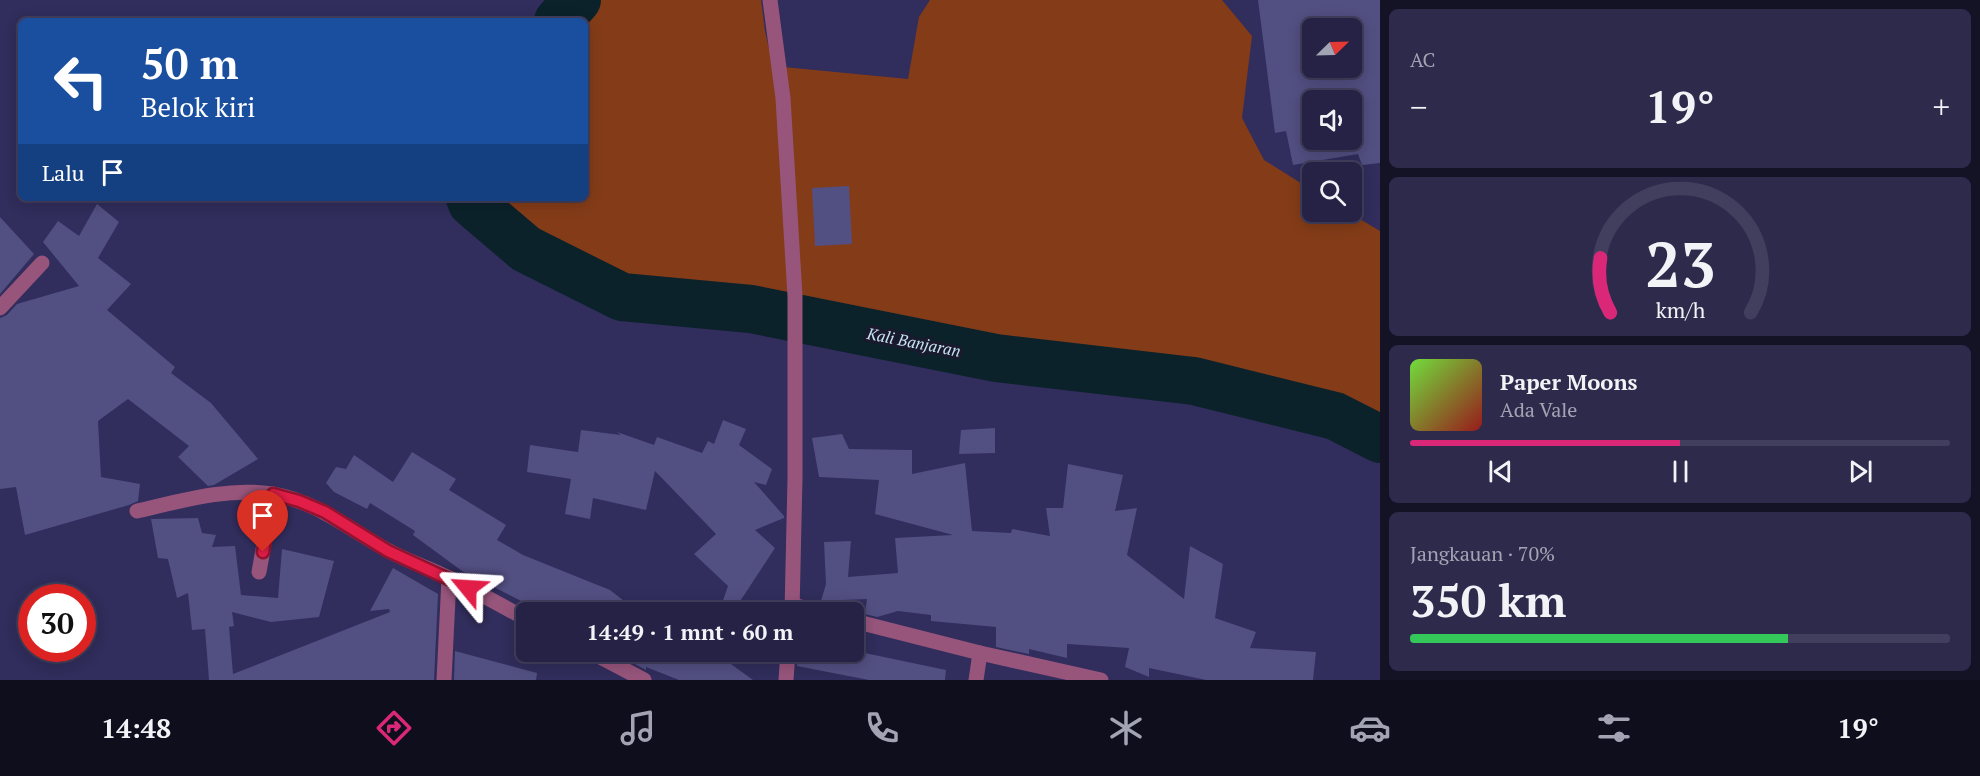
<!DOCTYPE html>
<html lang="id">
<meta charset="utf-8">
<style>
body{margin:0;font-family:"PT Serif",serif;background:#2d2a4c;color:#f1f3f6;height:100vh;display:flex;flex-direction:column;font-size:22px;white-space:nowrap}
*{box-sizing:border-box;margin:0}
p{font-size:20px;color:#a3a4b3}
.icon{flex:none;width:33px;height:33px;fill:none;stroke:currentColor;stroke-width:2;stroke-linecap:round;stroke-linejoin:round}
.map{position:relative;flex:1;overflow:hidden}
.side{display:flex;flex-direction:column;gap:9px;padding:9px;background:#141326;width:600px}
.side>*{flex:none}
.top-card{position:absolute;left:18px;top:18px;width:570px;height:183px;border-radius:9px;box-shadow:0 3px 15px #0003,0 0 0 2px #423f5e;background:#1a4fa0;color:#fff;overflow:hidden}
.needle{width:39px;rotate:67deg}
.controls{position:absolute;left:1302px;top:18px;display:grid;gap:12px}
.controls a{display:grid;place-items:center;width:60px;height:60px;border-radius:9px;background:#252245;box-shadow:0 3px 15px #0003,0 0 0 2px #423f5e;font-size:30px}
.speed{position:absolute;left:18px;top:584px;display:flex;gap:12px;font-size:30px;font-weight:700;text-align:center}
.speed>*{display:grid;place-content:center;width:78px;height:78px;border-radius:50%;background:#252245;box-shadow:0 3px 15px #0003,0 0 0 2px #423f5e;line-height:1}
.speed .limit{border:9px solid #d22;background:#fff;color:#111}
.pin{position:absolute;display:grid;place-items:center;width:51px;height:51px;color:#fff;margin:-62px -26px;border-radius:50% 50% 50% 0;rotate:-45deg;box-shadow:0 0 6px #0007}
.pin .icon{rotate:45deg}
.me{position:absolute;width:66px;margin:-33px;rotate:297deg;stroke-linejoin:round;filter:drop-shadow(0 0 4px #0008)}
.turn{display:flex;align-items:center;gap:21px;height:126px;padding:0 24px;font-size:27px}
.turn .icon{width:78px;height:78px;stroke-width:2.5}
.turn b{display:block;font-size:42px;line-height:51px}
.then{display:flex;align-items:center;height:57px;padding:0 24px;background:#0003;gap:12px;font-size:22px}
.big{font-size:45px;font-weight:700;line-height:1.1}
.side .card{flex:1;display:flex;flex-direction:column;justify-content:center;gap:9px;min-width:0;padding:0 21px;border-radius:9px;background:#2d2a4c}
.side .dial{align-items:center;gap:0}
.dial svg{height:156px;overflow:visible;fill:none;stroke:#423f5e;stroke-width:7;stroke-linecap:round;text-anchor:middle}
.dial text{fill:#f1f3f6;stroke:none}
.song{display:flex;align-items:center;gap:18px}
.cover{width:72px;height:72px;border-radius:9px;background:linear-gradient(135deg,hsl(100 70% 55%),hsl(0 70% 35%))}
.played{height:6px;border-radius:3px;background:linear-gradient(90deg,#db2777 50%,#423f5e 50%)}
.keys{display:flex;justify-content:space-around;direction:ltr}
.heat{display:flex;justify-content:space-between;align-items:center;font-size:33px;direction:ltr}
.charge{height:9px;border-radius:4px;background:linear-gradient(90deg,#34c759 70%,#423f5e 0)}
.trip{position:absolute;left:516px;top:602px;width:348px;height:60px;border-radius:9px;background:#252245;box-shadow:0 3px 15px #0003,0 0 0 2px #423f5e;font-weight:700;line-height:60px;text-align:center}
.tab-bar{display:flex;height:96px;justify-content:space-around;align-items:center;background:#0f0e1c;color:#a3a4b3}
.tab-bar .icon{width:42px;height:42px}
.tab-bar .on{color:#db2777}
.tab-bar b{font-size:27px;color:#f1f3f6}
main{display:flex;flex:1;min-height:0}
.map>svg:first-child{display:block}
.green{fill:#843c18}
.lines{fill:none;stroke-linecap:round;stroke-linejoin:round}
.river{stroke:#0b222a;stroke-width:48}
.building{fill:#524f82;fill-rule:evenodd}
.minor{stroke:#97557c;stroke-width:15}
.route-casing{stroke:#92132f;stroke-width:15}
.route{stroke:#e11d48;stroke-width:10}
.labels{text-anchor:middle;stroke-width:6;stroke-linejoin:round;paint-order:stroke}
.water-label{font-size:16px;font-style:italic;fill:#c5e5f3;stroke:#1a192e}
</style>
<main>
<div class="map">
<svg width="1380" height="680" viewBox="0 0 1380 680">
<rect width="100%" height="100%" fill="#312d5c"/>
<polygon class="green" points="577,0 761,0 765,31 773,66 908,79 919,17 930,0 1222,0 1252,36 1242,118 1264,160 1312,190 1312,212 1348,212 1380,231 1380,439 1335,416 1194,381 996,358 751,309 622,297 526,249 472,203 470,198 585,198 585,21 558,21"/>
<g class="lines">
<g class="river">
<polyline points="558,21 577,0"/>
<polyline points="470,198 472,203 526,249 622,297 751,309 996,358 1194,381 1335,416 1380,439"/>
</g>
</g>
<g class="building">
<path d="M1258,0h122v163l-18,2 -4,-11 -65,11 -7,-34 -11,2zM1312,28h40v40h-40zM1312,100h40v40h-40z"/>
<polygon points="849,186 852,244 815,246 812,188"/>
<polygon points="97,204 119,222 98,258 131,284 107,310 175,367 171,373 211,403 258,459 214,485 208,486 178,457 189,446 128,399 98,421 101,477 140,484 138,501 129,505 25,535 16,487 0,489 0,318 7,315 17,304 79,286 43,242 58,221 79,236"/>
<polygon points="0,217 34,254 0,294"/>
<polygon points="723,420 746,429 739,445 772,469 766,485 754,482 784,516 784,518 755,530 775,548 733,612 719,612 728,586 694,554 716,534 655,471 646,510 593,498 590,519 565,514 571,479 527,472 530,445 578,452 581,430 621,435 617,432 654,445 657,437 702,453 708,441 714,444"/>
<polygon points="995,428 995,453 959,454 961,430"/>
<polygon points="842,434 849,449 912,450 912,474 965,463 972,531 1011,533 1012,529 1050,536 1046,508 1063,508 1068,464 1123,475 1115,511 1137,508 1127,555 1184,599 1190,546 1223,564 1215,618 1256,632 1250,648 1316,652 1313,680 1206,680 1149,668 1149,677 1125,667 1129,648 1067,644 1067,658 1029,649 1029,654 996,647 996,627 931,621 931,615 898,611 877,617 865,614 867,599 821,601 826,584 824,542 851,541 848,577 898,573 895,538 953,535 875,514 879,480 819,477 812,438"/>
<polygon points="412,452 456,479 449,490 506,525 497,540 523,555 610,590 638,612 538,612 527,604 462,571 413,535 415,531 370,503 367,509 334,492 326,483 336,467 346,469 354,455 393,482"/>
<polygon points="198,518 202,533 216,535 212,547 235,546 241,595 278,598 282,549 334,561 319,617 271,622 232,612 234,626 229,627 233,674 390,612 389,609 370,611 393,568 438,594 434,680 209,680 205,629 192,630 188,593 177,598 168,559 158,558 151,519"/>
<polygon points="455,651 537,673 536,680 454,680"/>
<polygon points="611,651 686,651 702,664 706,651 713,651 753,680 679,680 646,667 646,670"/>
<polygon points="717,651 778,651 777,663 773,662"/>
<polygon points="798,651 837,651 859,658 860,652 946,670 945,680 869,680 797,666"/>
</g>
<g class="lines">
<g class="minor">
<polyline points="770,0 783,98 795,296 795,478 792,612"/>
<polyline points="0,308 42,263"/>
<path d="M137,511c44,-10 90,-24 135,-17 44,7 77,35 115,56 20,11 42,18 62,28 26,13 52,27 77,41"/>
<polyline points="259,572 273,494"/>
<polyline points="793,605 820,612"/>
<polyline points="854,621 980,653 1101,680"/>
<polyline points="589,651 644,680"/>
<polyline points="444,680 449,578"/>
<polyline points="786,680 788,651"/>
<polyline points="976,680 980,653"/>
</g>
</g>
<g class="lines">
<defs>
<polyline id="route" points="263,552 273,494 299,501 325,512 388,551 468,588"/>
</defs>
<use href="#route" class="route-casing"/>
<use href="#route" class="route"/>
</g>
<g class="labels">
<g class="water-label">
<text transform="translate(914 342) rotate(11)" y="6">Kali Banjaran</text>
</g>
</g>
</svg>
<div class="controls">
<a><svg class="needle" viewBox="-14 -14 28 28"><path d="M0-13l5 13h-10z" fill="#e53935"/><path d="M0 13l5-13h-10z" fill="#a3a4b3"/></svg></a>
<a><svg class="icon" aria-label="sound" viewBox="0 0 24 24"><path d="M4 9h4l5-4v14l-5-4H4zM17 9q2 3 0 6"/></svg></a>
<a><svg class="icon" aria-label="search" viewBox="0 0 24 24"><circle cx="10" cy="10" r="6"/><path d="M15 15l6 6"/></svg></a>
</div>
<div class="speed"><div class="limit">30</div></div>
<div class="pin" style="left:263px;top:552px;background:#d93025"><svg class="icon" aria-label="arrive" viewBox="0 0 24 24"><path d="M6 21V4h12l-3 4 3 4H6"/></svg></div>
<svg class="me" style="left:468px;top:588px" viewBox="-20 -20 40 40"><path d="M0-17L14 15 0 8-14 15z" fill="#e11d48" stroke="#fff" stroke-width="4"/></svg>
<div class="trip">14:49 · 1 mnt · 60 m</div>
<div class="top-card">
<div class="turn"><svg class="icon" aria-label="left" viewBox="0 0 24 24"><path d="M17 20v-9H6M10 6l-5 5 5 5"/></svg><div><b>50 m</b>Belok kiri</div></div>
<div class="then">Lalu<svg class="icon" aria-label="arrive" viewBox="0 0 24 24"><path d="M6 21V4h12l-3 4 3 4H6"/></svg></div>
</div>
</div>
<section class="side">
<div class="card"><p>AC</p>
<div class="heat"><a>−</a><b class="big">19°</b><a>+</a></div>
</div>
<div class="card dial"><svg viewBox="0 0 100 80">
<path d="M14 69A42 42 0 1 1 86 69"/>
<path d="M14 69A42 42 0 0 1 9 41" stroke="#db2777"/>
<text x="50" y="56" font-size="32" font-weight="700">23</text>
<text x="50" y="72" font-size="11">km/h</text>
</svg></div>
<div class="card">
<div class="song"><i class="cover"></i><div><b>Paper Moons</b><p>Ada Vale</p></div></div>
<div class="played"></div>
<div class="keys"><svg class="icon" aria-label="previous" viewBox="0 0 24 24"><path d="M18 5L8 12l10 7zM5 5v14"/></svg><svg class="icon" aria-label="pause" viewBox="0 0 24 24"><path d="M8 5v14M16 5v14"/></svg><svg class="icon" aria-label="next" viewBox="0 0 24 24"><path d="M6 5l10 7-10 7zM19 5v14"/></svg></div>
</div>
<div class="card"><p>Jangkauan · 70%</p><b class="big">350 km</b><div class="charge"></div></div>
</section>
</main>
<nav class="tab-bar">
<b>14:48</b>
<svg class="icon on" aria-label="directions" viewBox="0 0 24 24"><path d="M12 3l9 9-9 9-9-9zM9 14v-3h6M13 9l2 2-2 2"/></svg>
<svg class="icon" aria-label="music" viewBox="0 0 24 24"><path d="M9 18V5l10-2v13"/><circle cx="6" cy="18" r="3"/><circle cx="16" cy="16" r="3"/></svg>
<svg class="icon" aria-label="phone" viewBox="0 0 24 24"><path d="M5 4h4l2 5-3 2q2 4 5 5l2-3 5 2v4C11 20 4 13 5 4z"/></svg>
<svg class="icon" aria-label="climate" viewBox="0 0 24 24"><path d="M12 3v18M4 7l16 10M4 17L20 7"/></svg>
<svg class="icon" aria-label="car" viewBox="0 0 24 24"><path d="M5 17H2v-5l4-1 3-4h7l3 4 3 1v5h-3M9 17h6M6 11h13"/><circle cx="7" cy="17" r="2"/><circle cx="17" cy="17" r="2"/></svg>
<svg class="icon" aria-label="filters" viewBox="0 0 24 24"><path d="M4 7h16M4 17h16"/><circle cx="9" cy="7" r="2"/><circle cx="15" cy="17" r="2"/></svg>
<b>19°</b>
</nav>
